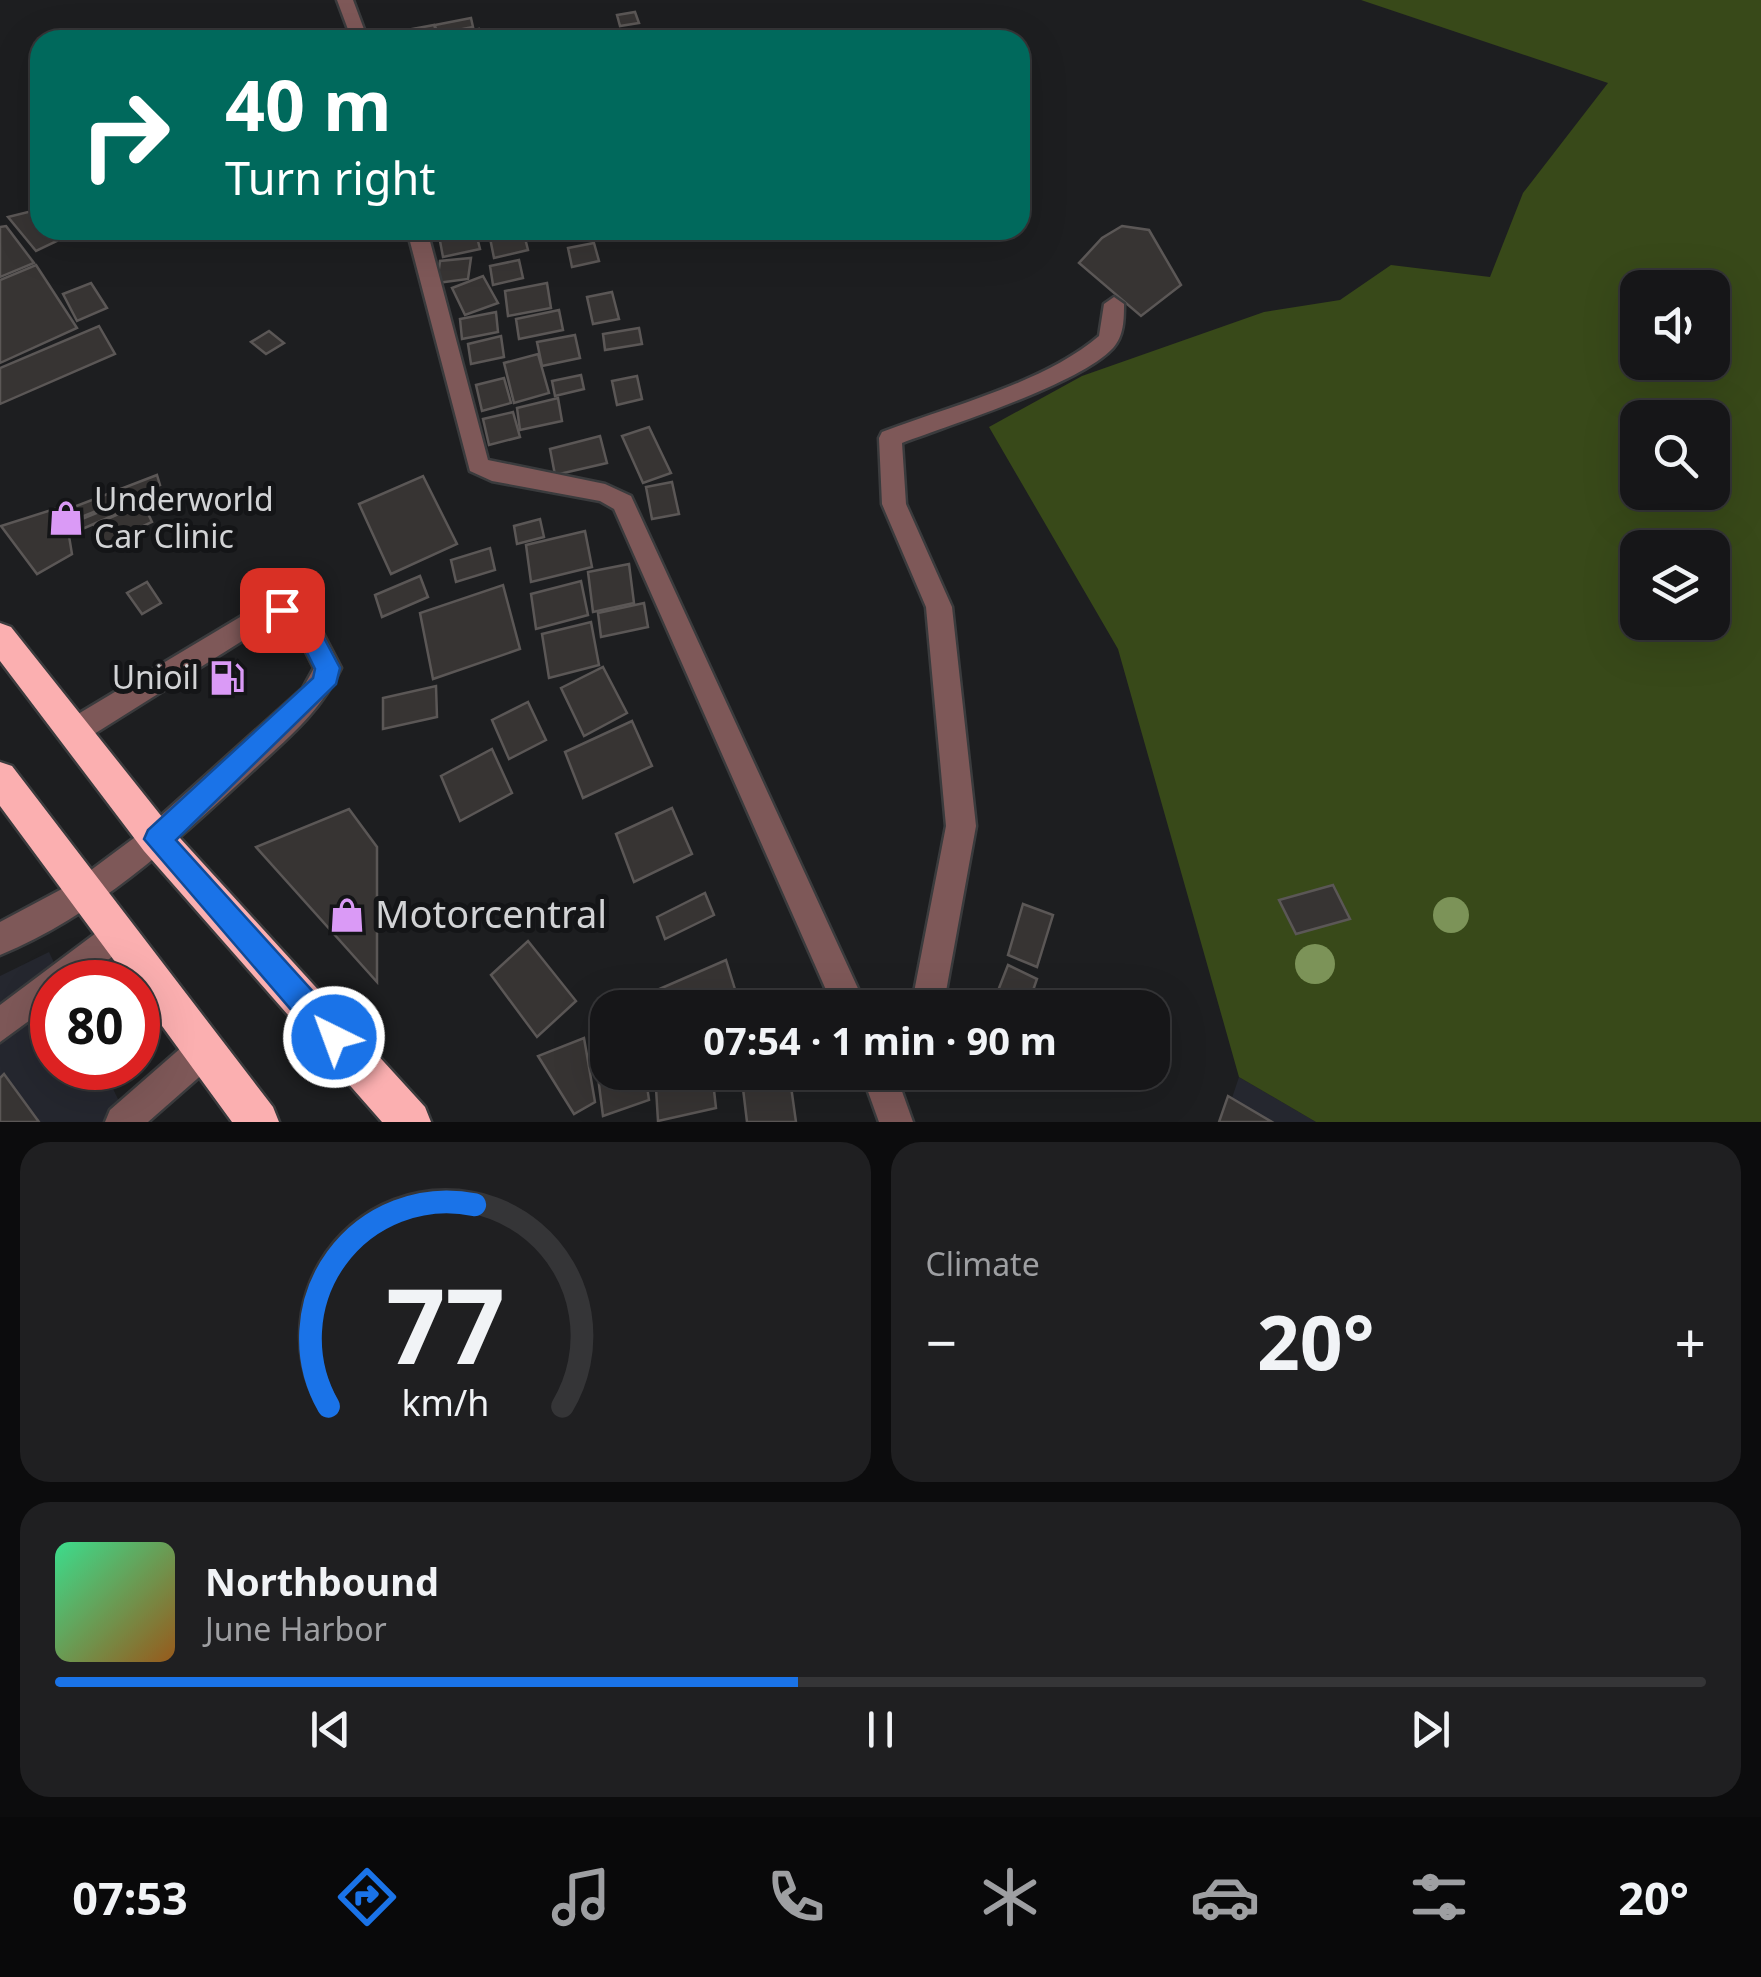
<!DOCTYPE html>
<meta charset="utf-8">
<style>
body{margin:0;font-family:"Noto Sans",sans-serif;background:#1f1f21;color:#f1f3f6;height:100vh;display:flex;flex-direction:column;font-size:38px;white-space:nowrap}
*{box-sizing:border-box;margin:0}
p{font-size:32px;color:#9e9fa2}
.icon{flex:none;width:55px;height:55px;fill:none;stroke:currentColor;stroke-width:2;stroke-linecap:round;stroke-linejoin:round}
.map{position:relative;height:1122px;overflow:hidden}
.details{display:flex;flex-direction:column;gap:20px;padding:20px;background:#0c0c0d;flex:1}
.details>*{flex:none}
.hud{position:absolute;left:30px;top:30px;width:1000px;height:210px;border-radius:30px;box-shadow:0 10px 40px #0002,0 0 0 2px #353537;background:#00695c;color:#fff;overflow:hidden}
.fabs{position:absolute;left:1620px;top:270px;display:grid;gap:20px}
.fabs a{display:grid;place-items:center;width:110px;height:110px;border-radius:20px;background:#161618;box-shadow:0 10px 40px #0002,0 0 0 2px #353537;font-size:50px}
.speed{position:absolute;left:30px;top:960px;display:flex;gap:20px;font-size:50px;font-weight:700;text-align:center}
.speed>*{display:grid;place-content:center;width:130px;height:130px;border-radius:50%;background:#161618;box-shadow:0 10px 40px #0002,0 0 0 2px #353537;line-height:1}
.speed .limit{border:15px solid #d22;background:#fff;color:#111}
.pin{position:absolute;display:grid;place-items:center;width:85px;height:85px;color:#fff;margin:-42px;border-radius:20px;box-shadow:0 5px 15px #0006}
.me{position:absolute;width:110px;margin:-55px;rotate:318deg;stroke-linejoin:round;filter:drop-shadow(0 0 8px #0008)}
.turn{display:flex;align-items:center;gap:35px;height:210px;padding:0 30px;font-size:45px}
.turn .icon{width:130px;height:130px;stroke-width:2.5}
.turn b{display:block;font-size:70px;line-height:85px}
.big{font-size:75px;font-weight:700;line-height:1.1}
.details .card{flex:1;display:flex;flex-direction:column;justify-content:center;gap:15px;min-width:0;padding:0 35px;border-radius:30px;background:#1f1f21}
.details .dial{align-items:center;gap:0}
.dial svg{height:260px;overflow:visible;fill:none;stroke:#353537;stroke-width:7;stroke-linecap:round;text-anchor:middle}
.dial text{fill:#f1f3f6;stroke:none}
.song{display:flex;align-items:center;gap:30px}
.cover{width:120px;height:120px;border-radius:15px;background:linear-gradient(135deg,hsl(150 70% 55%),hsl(30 70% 35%))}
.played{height:10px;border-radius:5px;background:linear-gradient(90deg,#1a73e8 45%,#353537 45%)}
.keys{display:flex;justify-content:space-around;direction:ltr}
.heat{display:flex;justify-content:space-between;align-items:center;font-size:55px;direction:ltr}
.details .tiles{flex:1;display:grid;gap:20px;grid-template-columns:1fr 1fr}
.card:last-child{grid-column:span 2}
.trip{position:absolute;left:590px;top:990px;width:580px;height:100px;border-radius:30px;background:#161618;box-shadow:0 10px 40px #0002,0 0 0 2px #353537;font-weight:700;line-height:100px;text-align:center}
.tabs{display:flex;height:160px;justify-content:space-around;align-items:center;background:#09090a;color:#9e9fa2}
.tabs .icon{width:70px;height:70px}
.tabs .active{color:#1a73e8}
.tabs b{font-size:45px;color:#f1f3f6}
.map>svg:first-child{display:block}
.built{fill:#25272f}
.green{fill:#384919;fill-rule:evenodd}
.building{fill:#373433;stroke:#5b5756;stroke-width:2.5}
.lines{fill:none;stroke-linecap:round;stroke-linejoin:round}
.minor-casing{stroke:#3a3b3d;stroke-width:5}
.highway-casing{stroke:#3a3b3d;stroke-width:5}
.minor{fill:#7e5858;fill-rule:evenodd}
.highway{fill:#fbafb0;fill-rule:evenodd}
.tree{fill:#7c9358}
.route{fill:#1a73e8;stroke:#114b97;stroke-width:2.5}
.labels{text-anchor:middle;stroke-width:10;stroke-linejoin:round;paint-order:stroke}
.poi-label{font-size:32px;fill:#d2d3d5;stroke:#141517;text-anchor:start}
.near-poi-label{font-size:38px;fill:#d2d3d5;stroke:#141517;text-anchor:start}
</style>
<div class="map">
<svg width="1761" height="1122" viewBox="0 0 1761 1122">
<rect width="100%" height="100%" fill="#1d1e20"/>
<g class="built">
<polygon points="49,952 63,982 52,982 52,1068 103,1068 129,1122 0,1122 0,976"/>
<polygon points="1239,1077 1316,1122 1224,1122"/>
</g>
<path class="green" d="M1361,0h400v1122h-445l-77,-45 -121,-428 -129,-222 93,-51 182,-64 76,-12 51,-35 99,12 33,-84 85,-110zM1638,288h74v74h-74zM1638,418h74v74h-74zM1638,548h74v74h-74z"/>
<g class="building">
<polygon points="635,12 639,23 620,26 617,15"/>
<polygon points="471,18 473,27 437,34 435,25"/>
<polygon points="434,25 437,33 410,38 407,30"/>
<polygon points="479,29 482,40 453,40 451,34"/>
<polygon points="40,209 40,230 52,230 57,241 36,251 8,217"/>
<polygon points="6,226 34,263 0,277 0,227"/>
<polygon points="1122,226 1149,230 1181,285 1141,316 1079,263 1102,238"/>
<polygon points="523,230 528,250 494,258 489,233"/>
<polygon points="476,233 480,249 443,257 440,241"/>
<polygon points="594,243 599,261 572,267 568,248"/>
<polygon points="471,258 468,279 437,283 440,261"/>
<polygon points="519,260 523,278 493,285 490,266"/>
<polygon points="36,265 77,328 0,363 0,280"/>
<polygon points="483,276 498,303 465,315 452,288"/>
<polygon points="91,283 107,308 77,321 63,294"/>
<polygon points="547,283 551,308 508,316 505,291"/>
<polygon points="612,292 619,319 593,324 587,297"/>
<polygon points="559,310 563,330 519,339 516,319"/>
<polygon points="496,312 498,332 462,339 460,319"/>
<polygon points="99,326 115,354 0,404 0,368"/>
<polygon points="639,328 642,344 605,350 603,334"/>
<polygon points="269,331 284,343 266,354 251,342"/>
<polygon points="575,335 580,358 542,366 537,342"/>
<polygon points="501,336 504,357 471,364 468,344"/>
<polygon points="538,354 549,393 514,403 504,363"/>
<polygon points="581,375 584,389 555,396 552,381"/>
<polygon points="637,376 642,399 617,405 612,381"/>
<polygon points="504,378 511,403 482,411 476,385"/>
<polygon points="558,398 562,421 520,430 517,408"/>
<polygon points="513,412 520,437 489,445 483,419"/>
<polygon points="649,427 671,473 643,483 622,436"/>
<polygon points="600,436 607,463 555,475 550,449"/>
<polygon points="157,475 160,485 74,520 71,508"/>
<polygon points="423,476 457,544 391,574 359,504"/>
<polygon points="672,482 679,514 652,519 646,487"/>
<polygon points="143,503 152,522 103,545 94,525"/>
<polygon points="116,505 119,513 80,530 77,521"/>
<polygon points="64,506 72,554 37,574 1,526"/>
<polygon points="540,519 544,537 517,544 514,526"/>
<polygon points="585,531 592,567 531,582 526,545"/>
<polygon points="490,548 495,570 456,582 451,560"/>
<polygon points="629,564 634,603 593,612 588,572"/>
<polygon points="420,576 428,597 382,617 375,595"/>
<polygon points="581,581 588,615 536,629 531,594"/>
<polygon points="147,582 161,603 142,614 127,593"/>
<polygon points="503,585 520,649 433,679 420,613"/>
<polygon points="644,603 648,627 601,637 598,613"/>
<polygon points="591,622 599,665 549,678 542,634"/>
<polygon points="603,667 627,713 584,736 561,688"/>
<polygon points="436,686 437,717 383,729 383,698"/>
<polygon points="528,702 546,740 509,759 492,720"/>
<polygon points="632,721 652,766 583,798 565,752"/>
<polygon points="492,749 512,793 460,821 441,776"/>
<polygon points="672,808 692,854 634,882 616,834"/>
<polygon points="349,809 377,847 377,982 256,847"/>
<polygon points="1333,885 1350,919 1296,934 1279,900"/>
<polygon points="705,893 714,915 665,939 657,917"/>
<polygon points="1023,904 1053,915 1037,967 1008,955"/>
<polygon points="528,941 576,1001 537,1037 491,975"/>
<polygon points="726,960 738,999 719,1008 662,1008 657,990"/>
<polygon points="1008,965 1037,979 1027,1008 992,1006"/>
<polygon points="584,1038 595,1102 574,1114 538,1056"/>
<polygon points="608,1041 608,1072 645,1072 649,1100 603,1116 594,1046"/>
<polygon points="655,1072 712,1072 716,1108 658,1121"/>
<polygon points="741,1072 789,1072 796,1122 747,1122"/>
<polygon points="4,1074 39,1122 0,1122 0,1078"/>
<polygon points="1228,1096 1272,1122 1219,1122"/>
</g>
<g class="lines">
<defs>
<g id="minor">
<polygon points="337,0 353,0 368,40 352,40"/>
<polygon points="407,230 427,230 488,460 605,484 631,496 867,1008 834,1008 614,509 600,501 492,481 470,471"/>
<path d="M1114,297l10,7c0,15 0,32 -11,44 -33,36 -161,76 -211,95l4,61 46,103 24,219 -33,182h-32l35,-182 -20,-219 -44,-103 -3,-66 3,-6c68,-26 162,-49 217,-96l5,-32z"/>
<path d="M265,602l43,3 33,63c-21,46 -58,74 -94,108 -76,70 -151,139 -247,179v-33l75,-40 71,-53 157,-141 11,-20 -22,-44h-23l-186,117 -10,4 -10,-4 -4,-9 4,-9z"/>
<polygon points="116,918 127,923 132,934 127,945 80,982 52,982 52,1004 0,1042 0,1005"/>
<polygon points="202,1035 214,1040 219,1052 214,1064 148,1122 105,1122 110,1110 190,1040"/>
<polygon points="861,1072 895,1072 913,1122 879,1122"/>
</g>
<g id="highway">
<polygon points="0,623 11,627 170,827 425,1107 431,1122 382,1122 144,851 0,661"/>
<polygon points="0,762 12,766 273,1107 279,1122 232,1122 138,993 138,982 130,982 0,806"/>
</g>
</defs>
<use href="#minor" class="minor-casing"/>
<use href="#highway" class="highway-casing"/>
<use href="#minor" class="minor"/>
<use href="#highway" class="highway"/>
</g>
<g class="tree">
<circle cx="1451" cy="915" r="18"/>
<circle cx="1315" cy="964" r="20"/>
</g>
<polygon class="route" points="282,600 307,606 340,668 336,684 176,840 345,1027 350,1037 345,1048 334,1052 324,1048 144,839 148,830 313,678 315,669 292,622 274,617 270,610"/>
<defs>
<symbol id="shop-bare" viewBox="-9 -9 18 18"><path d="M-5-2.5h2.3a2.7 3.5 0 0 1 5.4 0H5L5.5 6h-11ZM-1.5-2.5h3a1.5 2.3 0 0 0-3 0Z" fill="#da9af6" stroke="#141517" stroke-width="2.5" paint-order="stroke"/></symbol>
<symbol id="fuel-bare" viewBox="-9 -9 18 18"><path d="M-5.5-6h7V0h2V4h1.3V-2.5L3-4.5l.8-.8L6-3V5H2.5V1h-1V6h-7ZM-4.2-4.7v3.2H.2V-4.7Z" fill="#da9af6" stroke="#141517" stroke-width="2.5" paint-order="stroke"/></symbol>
</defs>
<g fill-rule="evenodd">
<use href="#shop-bare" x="41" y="493" width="50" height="50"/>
<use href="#fuel-bare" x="202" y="653" width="50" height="50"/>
<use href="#shop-bare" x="322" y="890" width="50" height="50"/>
</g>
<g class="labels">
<g class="poi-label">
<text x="94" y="511">Underworld<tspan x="94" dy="37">Car Clinic</tspan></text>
<text x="199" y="689" text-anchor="end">Unioil</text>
</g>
<g class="near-poi-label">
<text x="375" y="928">Motorcentral</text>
</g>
</g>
</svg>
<div class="fabs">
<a><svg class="icon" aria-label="sound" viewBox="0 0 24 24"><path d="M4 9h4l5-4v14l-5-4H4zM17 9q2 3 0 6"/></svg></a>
<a><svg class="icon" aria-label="search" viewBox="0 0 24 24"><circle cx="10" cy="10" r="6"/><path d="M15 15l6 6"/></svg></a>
<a><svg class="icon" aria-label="layers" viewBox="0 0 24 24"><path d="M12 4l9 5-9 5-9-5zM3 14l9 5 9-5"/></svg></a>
</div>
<div class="speed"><div class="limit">80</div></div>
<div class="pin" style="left:282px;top:610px;background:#d93025"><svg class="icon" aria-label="arrive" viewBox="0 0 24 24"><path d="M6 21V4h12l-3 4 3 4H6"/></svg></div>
<svg class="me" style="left:334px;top:1037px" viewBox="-20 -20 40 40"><circle r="17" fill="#1a73e8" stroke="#fff" stroke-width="3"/><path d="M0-11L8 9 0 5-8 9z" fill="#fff"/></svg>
<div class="trip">07:54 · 1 min · 90 m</div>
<div class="hud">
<div class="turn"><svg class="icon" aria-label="right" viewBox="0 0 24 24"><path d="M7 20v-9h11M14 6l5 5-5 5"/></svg><div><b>40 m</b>Turn right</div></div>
</div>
</div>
<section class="details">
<div class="tiles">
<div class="card dial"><svg viewBox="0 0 100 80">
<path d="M14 69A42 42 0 1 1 86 69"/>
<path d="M14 69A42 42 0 0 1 59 7" stroke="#1a73e8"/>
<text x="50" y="56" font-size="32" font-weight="700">77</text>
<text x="50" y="72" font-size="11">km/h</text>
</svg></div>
<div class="card"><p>Climate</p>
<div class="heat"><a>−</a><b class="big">20°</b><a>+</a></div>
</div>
<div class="card">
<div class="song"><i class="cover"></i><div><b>Northbound</b><p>June Harbor</p></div></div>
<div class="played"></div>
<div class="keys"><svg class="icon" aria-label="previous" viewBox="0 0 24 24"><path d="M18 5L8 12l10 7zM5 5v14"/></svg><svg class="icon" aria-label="pause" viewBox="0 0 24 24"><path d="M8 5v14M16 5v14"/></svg><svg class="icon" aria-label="next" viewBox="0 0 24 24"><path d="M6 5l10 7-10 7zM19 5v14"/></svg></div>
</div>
</div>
</section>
<nav class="tabs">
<b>07:53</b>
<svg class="icon active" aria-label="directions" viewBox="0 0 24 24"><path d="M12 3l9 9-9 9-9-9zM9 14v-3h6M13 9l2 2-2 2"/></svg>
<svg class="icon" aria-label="music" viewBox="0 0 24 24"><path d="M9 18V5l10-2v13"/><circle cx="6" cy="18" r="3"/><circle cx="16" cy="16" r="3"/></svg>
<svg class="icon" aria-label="phone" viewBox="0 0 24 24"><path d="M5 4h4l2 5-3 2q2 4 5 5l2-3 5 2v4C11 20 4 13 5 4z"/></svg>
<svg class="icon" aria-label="climate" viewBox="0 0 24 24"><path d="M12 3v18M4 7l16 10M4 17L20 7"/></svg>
<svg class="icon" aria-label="car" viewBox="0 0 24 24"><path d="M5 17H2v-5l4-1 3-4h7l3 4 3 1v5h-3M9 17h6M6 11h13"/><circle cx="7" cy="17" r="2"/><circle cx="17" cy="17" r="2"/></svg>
<svg class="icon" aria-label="filters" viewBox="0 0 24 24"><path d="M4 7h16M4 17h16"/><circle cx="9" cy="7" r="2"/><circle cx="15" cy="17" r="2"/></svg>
<b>20°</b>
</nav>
